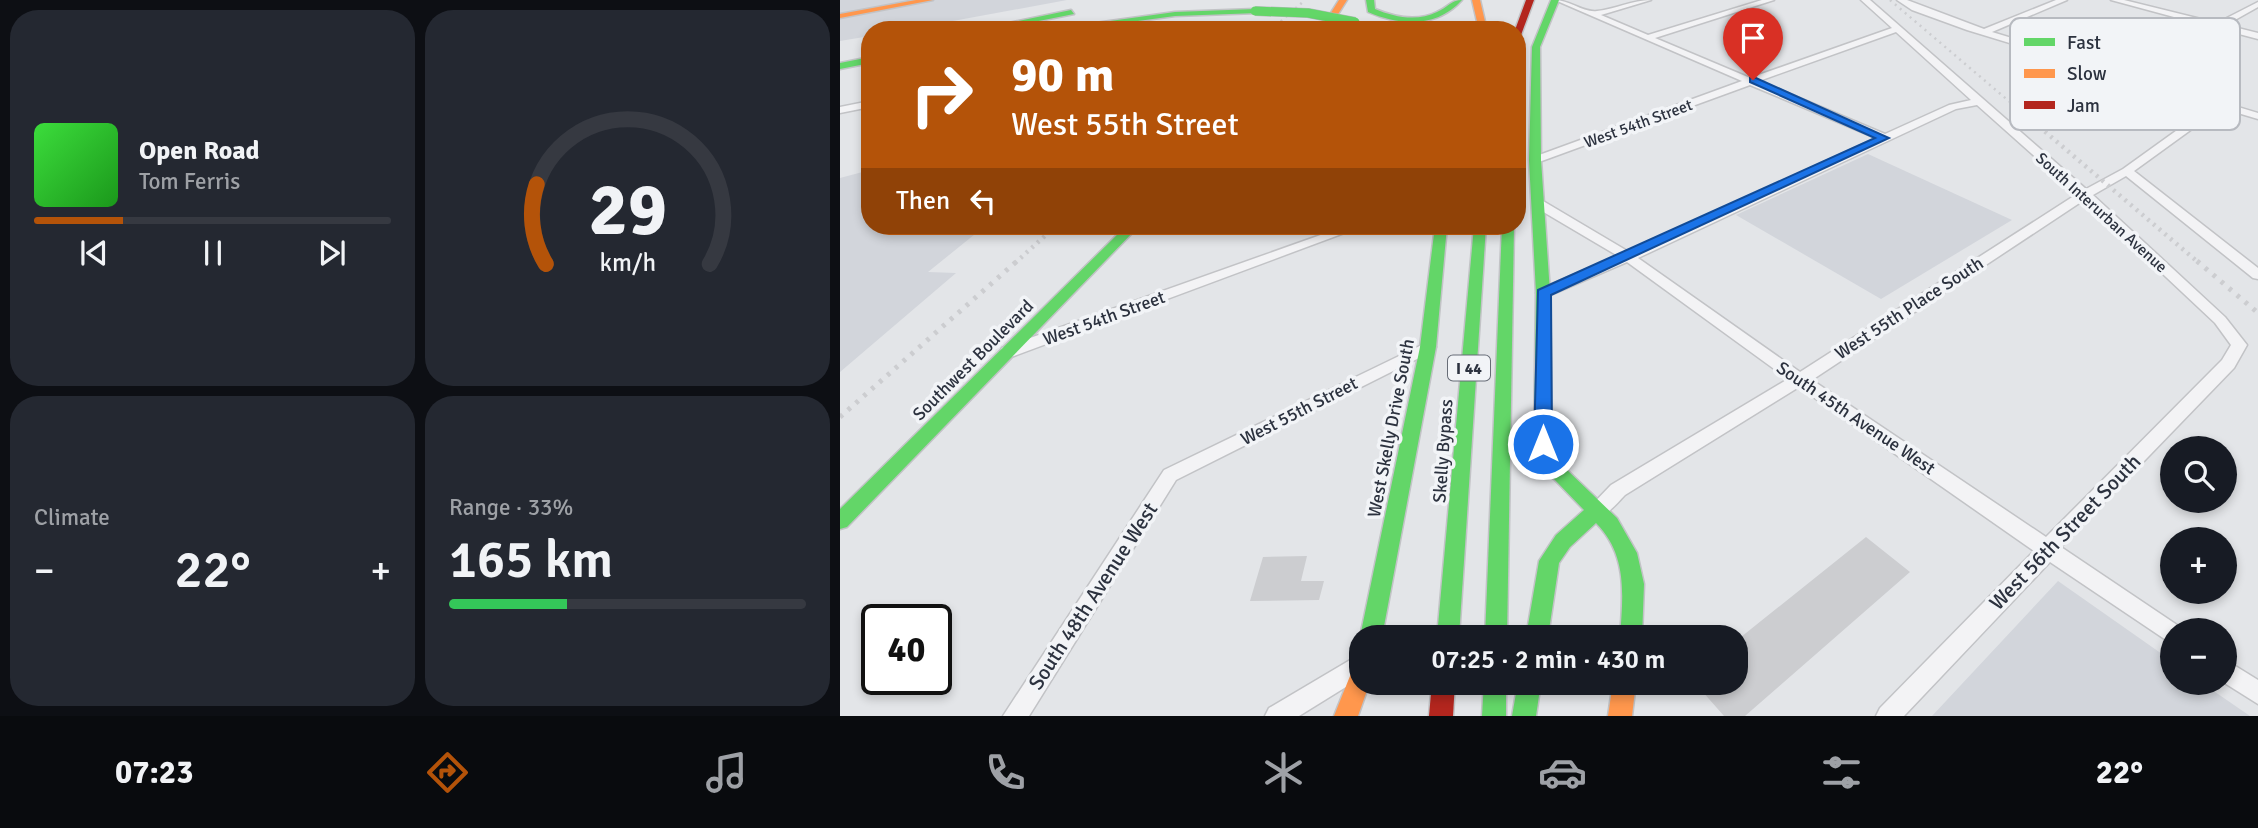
<!DOCTYPE html>
<meta charset="utf-8">
<style>
body{margin:0;font-family:Signika,sans-serif;background:#242831;color:#f1f3f6;height:100vh;display:flex;flex-direction:column;font-size:26px;white-space:nowrap}
*{box-sizing:border-box;margin:0}
p{font-size:23px;color:#9ea1a6}
.icon{flex:none;width:38px;height:38px;fill:none;stroke:currentColor;stroke-width:2;stroke-linecap:round;stroke-linejoin:round}
.map{position:relative;flex:1;overflow:hidden}
.details{display:flex;flex-direction:column;gap:10px;padding:10px;background:#0d0f14;width:840px}
.details>*{flex:none}
.guide{position:absolute;left:21px;top:21px;width:665px;height:214px;border-radius:28px;box-shadow:0 4px 10px #0003;background:#b45309;color:#fff;overflow:hidden}
.tools{position:absolute;left:1320px;top:436px;display:grid;gap:14px}
.tools a{display:grid;place-items:center;width:77px;height:77px;border-radius:50%;background:#171b24;box-shadow:0 4px 10px #0003;font-size:35px}
.speed{position:absolute;left:21px;top:604px;display:flex;gap:14px;font-size:35px;font-weight:700;text-align:center}
.speed>*{display:grid;place-content:center;width:91px;height:91px;border-radius:50%;background:#171b24;box-shadow:0 4px 10px #0003;line-height:1}
.speed .limit{border:4px solid #111;border-radius:10px;background:#fff;color:#111}
.pin{position:absolute;display:grid;place-items:center;width:60px;height:60px;color:#fff;margin:-72px -30px;border-radius:50% 50% 50% 0;rotate:-45deg;box-shadow:0 0 7px #0007}
.pin .icon{rotate:45deg}
.me{position:absolute;width:77px;margin:-38px;rotate:0deg;stroke-linejoin:round;filter:drop-shadow(0 0 5px #0008)}
.turn{display:flex;align-items:center;gap:24px;height:147px;padding:0 35px;font-size:32px}
.turn .icon{width:91px;height:91px;stroke-width:2.5}
.turn b{display:block;font-size:49px;line-height:60px}
.then{display:flex;align-items:center;height:66px;padding:0 35px;background:#0003;gap:14px;font-size:26px}
.big{font-size:52px;font-weight:600;line-height:1.1}
.details .tile{flex:1;display:flex;flex-direction:column;justify-content:center;gap:10px;min-width:0;padding:0 24px;border-radius:28px;background:#242831}
.details .dial{align-items:center;gap:0}
.dial svg{height:182px;overflow:visible;fill:none;stroke:#363941;stroke-width:7;stroke-linecap:round;text-anchor:middle}
.dial text{fill:#f1f3f6;stroke:none}
.song{display:flex;align-items:center;gap:21px}
.cover{width:84px;height:84px;border-radius:10px;background:linear-gradient(135deg,hsl(120 70% 55%),hsl(120 70% 35%))}
.played{height:7px;border-radius:4px;background:linear-gradient(90deg,#b45309 25%,#363941 25%)}
.keys{display:flex;justify-content:space-around;direction:ltr}
.heat{display:flex;justify-content:space-between;align-items:center;font-size:38px;direction:ltr}
.charge{height:10px;border-radius:5px;background:linear-gradient(90deg,#34c759 33%,#363941 0)}
.details .tiles{flex:1;display:grid;gap:10px;grid-template-columns:repeat(2,1fr)}
.trip{position:absolute;left:509px;top:625px;width:399px;height:70px;border-radius:28px;background:#171b24;box-shadow:0 4px 10px #0003;font-weight:600;line-height:70px;text-align:center}
.tabs{display:flex;height:112px;justify-content:space-around;align-items:center;background:#090b0e;color:#9ea1a6}
.tabs .icon{width:49px;height:49px}
.tabs .current{color:#b45309}
.tabs b{font-size:32px;color:#f1f3f6}
main{display:flex;flex:1;min-height:0}
.map>svg:first-child{display:block}
.built{fill:#d2d5db}
.building{fill:#cccdd0}
.lines{fill:none;stroke-linecap:round;stroke-linejoin:round}
.street-casing{stroke:#c2c3c6;stroke-width:3}
.fast-casing{stroke:#c2c3c6;stroke-width:3}
.slow-casing{stroke:#c2c3c6;stroke-width:3}
.jam-casing{stroke:#c2c3c6;stroke-width:3}
.street{fill:#f3f3f5;fill-rule:evenodd}
.fast{fill:#63d668;fill-rule:evenodd}
.slow{fill:#ff974d;fill-rule:evenodd}
.jam{fill:#b3261e;fill-rule:evenodd}
.rail-far2{stroke:#cccdd0;stroke-width:2.5;stroke-dasharray:2 4.5;stroke-linecap:butt}
.rail-far1{stroke:#cccdd0;stroke-width:4.5;stroke-dasharray:2.5 5;stroke-linecap:butt}
.rail{stroke:#cccdd0;stroke-width:5;stroke-dasharray:3.5 7;stroke-linecap:butt}
.fast-bridge-casing{stroke:#b6b8bc;stroke-width:10;stroke-linecap:butt}
.fast-bridge{stroke:#63d668;stroke-width:9}
.route{fill:#1a73e8;stroke:#114b97;stroke-width:2}
.labels{text-anchor:middle;stroke-width:7;stroke-linejoin:round;paint-order:stroke}
.far-street-label{font-size:16px;fill:#2c323f;stroke:#f2f4f7}
.shield{fill:#f2f4f7;stroke:#676c76;stroke-width:2}
.shield-label{font-size:16px;font-weight:bold;fill:#2c323f}
.street-label{font-size:18px;fill:#2c323f;stroke:#f2f4f7}
.near-street-label{font-size:21px;fill:#2c323f;stroke:#f2f4f7}
.key{fill:#f2f4f7;stroke:#b7bac0;stroke-width:2}
.key-label{font-size:19px;fill:#2c323f}
</style>
<main>
<section class="details">
<div class="tiles">
<div class="tile">
<div class="song"><i class="cover"></i><div><b>Open Road</b><p>Tom Ferris</p></div></div>
<div class="played"></div>
<div class="keys"><svg class="icon" aria-label="previous" viewBox="0 0 24 24"><path d="M18 5L8 12l10 7zM5 5v14"/></svg><svg class="icon" aria-label="pause" viewBox="0 0 24 24"><path d="M8 5v14M16 5v14"/></svg><svg class="icon" aria-label="next" viewBox="0 0 24 24"><path d="M6 5l10 7-10 7zM19 5v14"/></svg></div>
</div>
<div class="tile dial"><svg viewBox="0 0 100 80">
<path d="M14 69A42 42 0 1 1 86 69"/>
<path d="M14 69A42 42 0 0 1 10 34" stroke="#b45309"/>
<text x="50" y="56" font-size="32" font-weight="700">29</text>
<text x="50" y="72" font-size="11">km/h</text>
</svg></div>
<div class="tile"><p>Climate</p>
<div class="heat"><a>−</a><b class="big">22°</b><a>+</a></div>
</div>
<div class="tile"><p>Range · 33%</p><b class="big">165 km</b><div class="charge"></div></div>
</div>
</section>
<div class="map">
<svg width="1418" height="716" viewBox="0 0 1418 716">
<rect width="100%" height="100%" fill="#e3e5e8"/>
<g class="built">
<polygon points="0,0 227,0 64,30 30,30 30,36 0,41"/>
<polygon points="1028,154 1172,220 1041,299 896,215"/>
<polygon points="30,170 30,226 145,226 88,272 116,273 0,372 0,178"/>
<polygon points="1218,581 1332,661 1332,682 1362,683 1410,716 1092,716"/>
</g>
<g class="building">
<polygon points="1026,537 1070,572 905,716 884,716 854,682 896,682 896,641"/>
<polygon points="467,556 461,581 484,581 479,600 410,601 423,557"/>
</g>
<g class="lines">
<defs>
<g id="street">
<path d="M715,0c14,0 29,13 42,11 19,-2 35,-11 54,-11l-50,15 47,20 114,-35h12l-119,38 95,40 142,-50 -31,-28h9l216,189 37,-20 89,-64 -245,-75 -55,-20 -15,-10h10l77,29 72,-29h11l-75,32 135,41 84,-46 -100,-27h13l93,23 41,-21v5l-32,18 32,8v6l-38,-10 -84,47 122,37v6l-37,-11 -87,63 124,97v11l-5,-1 -127,-102 -33,19 132,122 22,28 -13,23 -173,179 119,80 1,3h-9v14l-122,-82 -146,154h-28l4,-8 154,-157 -235,-164 -174,108c-10,10 -20,25 -35,20l-3,-5 24,-25 177,-106 -161,-117 -79,34h-10l-2,-3 2,-3 80,-34 -83,-49v-6h8l86,51 247,-114 -126,-53 -211,77h-8v-4l211,-77zM1056,32l75,68 -22,5 -64,29 -126,-53zM1137,105l100,89 -277,178 -162,-114 318,-149zM1244,200l131,123 16,22 -9,15 -176,177 -234,-157z"/>
<polygon points="30,101 30,107 0,113 0,107"/>
<polygon points="506,226 523,226 174,356 168,357 160,352 162,348"/>
<polygon points="588,342 596,347 593,351 336,480 189,716 163,716 324,470"/>
<polygon points="522,653 522,677 459,716 425,716 429,708"/>
<polygon points="1384,659 1418,680 1418,704 1383,682"/>
</g>
<g id="fast">
<path d="M526,0h8l1,9c19,8 42,13 62,3 10,-4 14,-12 25,-12 -25,28 -62,26 -94,12z"/>
<path d="M711,0h8l-19,47 1,113 9,133 2,151 13,24 52,50 20,35 7,31 -2,53h-22c3,-41 8,-82 -24,-114l-26,24 -11,16 -11,74h-22l13,-76 17,-26 28,-25 -31,-32 -19,-34 2,-151 -7,-133 3,-113z"/>
<polygon points="415,9 418,13 335,16 231,30 205,30 335,12"/>
<polygon points="231,10 234,14 153,30 135,30"/>
<polygon points="30,57 30,63 0,69 0,63"/>
<polygon points="286,226 299,226 7,527 0,529 0,509"/>
<polygon points="595,226 607,226 596,347 542,637 522,637 522,640 520,637 580,347"/>
<polygon points="634,226 646,226 619,637 597,637"/>
<polygon points="662,226 674,226 667,637 645,637"/>
<polygon points="644,682 666,682 666,716 642,716"/>
<polygon points="678,682 701,682 696,716 672,716"/>
</g>
<g id="slow">
<polygon points="76,0 93,0 0,18 0,14"/>
<polygon points="499,0 507,0 488,30 480,30"/>
<polygon points="632,0 640,0 647,30 639,30"/>
<polygon points="522,663 522,682 530,682 518,716 494,716 514,666"/>
<polygon points="773,682 796,682 792,716 768,716"/>
</g>
<g id="jam">
<polygon points="686,0 694,0 681,35 677,38 677,30 675,30"/>
<polygon points="592,682 615,682 613,716 589,716"/>
</g>
</defs>
<use href="#street" class="street-casing"/>
<use href="#fast" class="fast-casing"/>
<use href="#slow" class="slow-casing"/>
<use href="#jam" class="jam-casing"/>
<use href="#street" class="street"/>
<use href="#fast" class="fast"/>
<use href="#slow" class="slow"/>
<use href="#jam" class="jam"/>
<g class="rail-far2">
<polyline points="1050,0 1184,114"/>
<polyline points="431,30 465,0"/>
</g>
<g class="rail-far1">
<polyline points="1182,112 1359,263"/>
<polyline points="175,263 216,226"/>
</g>
<g class="rail">
<polyline points="1357,261 1418,313"/>
<polyline points="0,417 177,261"/>
</g>
<defs>
<polyline id="fast-bridge" points="415,11 468,13 515,22"/>
</defs>
<use href="#fast-bridge" class="fast-bridge-casing"/>
<use href="#fast-bridge" class="fast-bridge"/>
</g>
<polygon class="route" points="910,78 916,78 1049,138 711,295 712,444 709,448 697,448 694,444 698,290 1035,138 910,82"/>
<g class="labels">
<g class="far-street-label">
<text transform="translate(798 123) rotate(-20)" y="6">West 54th Street</text>
<text transform="translate(1262 212) rotate(42)" y="6">South Interurban Avenue</text>
</g>
<rect class="shield" x="608" y="355.5" width="42" height="25" rx="5"/>
<g class="shield-label">
<text x="629" y="374">I 44</text>
</g>
<g class="street-label">
<text transform="translate(1069 308) rotate(-33)" y="6">West 55th Place South</text>
<text transform="translate(264 318) rotate(-20)" y="6">West 54th Street</text>
<text transform="translate(133 360) rotate(-45)" y="6">Southwest Boulevard</text>
<text transform="translate(459 411) rotate(-27)" y="6">West 55th Street</text>
<text transform="translate(1016 418) rotate(34)" y="6">South 45th Avenue West</text>
<text transform="translate(551 428) rotate(-79)" y="6">West Skelly Drive South</text>
<text transform="translate(603 451) rotate(-86)" y="6">Skelly Bypass</text>
</g>
<g class="near-street-label">
<text transform="translate(1225 532) rotate(-46)" y="7">West 56th Street South</text>
<text transform="translate(253 596) rotate(-57)" y="7">South 48th Avenue West</text>
</g>
</g>
<rect x="1170" y="18" width="230" height="112" rx="10" class="key"/>
<rect x="1184" y="38" width="31" height="8" fill="#63d668"/>
<rect x="1184" y="69" width="31" height="9" fill="#ff974d"/>
<rect x="1184" y="101" width="31" height="8" fill="#b3261e"/>
<g class="key-label">
<text x="1227" y="49">Fast</text>
<text x="1227" y="80">Slow</text>
<text x="1227" y="112">Jam</text>
</g>
</svg>
<div class="tools">
<a><svg class="icon" aria-label="search" viewBox="0 0 24 24"><circle cx="10" cy="10" r="6"/><path d="M15 15l6 6"/></svg></a>
<a>+</a>
<a>−</a>
</div>
<div class="speed"><div class="limit">40</div></div>
<div class="pin" style="left:913px;top:80px;background:#d93025"><svg class="icon" aria-label="arrive" viewBox="0 0 24 24"><path d="M6 21V4h12l-3 4 3 4H6"/></svg></div>
<svg class="me" style="left:703px;top:444px" viewBox="-20 -20 40 40"><circle r="17" fill="#1a73e8" stroke="#fff" stroke-width="3"/><path d="M0-11L8 9 0 5-8 9z" fill="#fff"/></svg>
<div class="trip">07:25 · 2 min · 430 m</div>
<div class="guide">
<div class="turn"><svg class="icon" aria-label="right" viewBox="0 0 24 24"><path d="M7 20v-9h11M14 6l5 5-5 5"/></svg><div><b>90 m</b>West 55th Street</div></div>
<div class="then">Then<svg class="icon" aria-label="left" viewBox="0 0 24 24"><path d="M17 20v-9H6M10 6l-5 5 5 5"/></svg></div>
</div>
</div>
</main>
<nav class="tabs">
<b>07:23</b>
<svg class="icon current" aria-label="directions" viewBox="0 0 24 24"><path d="M12 3l9 9-9 9-9-9zM9 14v-3h6M13 9l2 2-2 2"/></svg>
<svg class="icon" aria-label="music" viewBox="0 0 24 24"><path d="M9 18V5l10-2v13"/><circle cx="6" cy="18" r="3"/><circle cx="16" cy="16" r="3"/></svg>
<svg class="icon" aria-label="phone" viewBox="0 0 24 24"><path d="M5 4h4l2 5-3 2q2 4 5 5l2-3 5 2v4C11 20 4 13 5 4z"/></svg>
<svg class="icon" aria-label="climate" viewBox="0 0 24 24"><path d="M12 3v18M4 7l16 10M4 17L20 7"/></svg>
<svg class="icon" aria-label="car" viewBox="0 0 24 24"><path d="M5 17H2v-5l4-1 3-4h7l3 4 3 1v5h-3M9 17h6M6 11h13"/><circle cx="7" cy="17" r="2"/><circle cx="17" cy="17" r="2"/></svg>
<svg class="icon" aria-label="filters" viewBox="0 0 24 24"><path d="M4 7h16M4 17h16"/><circle cx="9" cy="7" r="2"/><circle cx="15" cy="17" r="2"/></svg>
<b>22°</b>
</nav>
